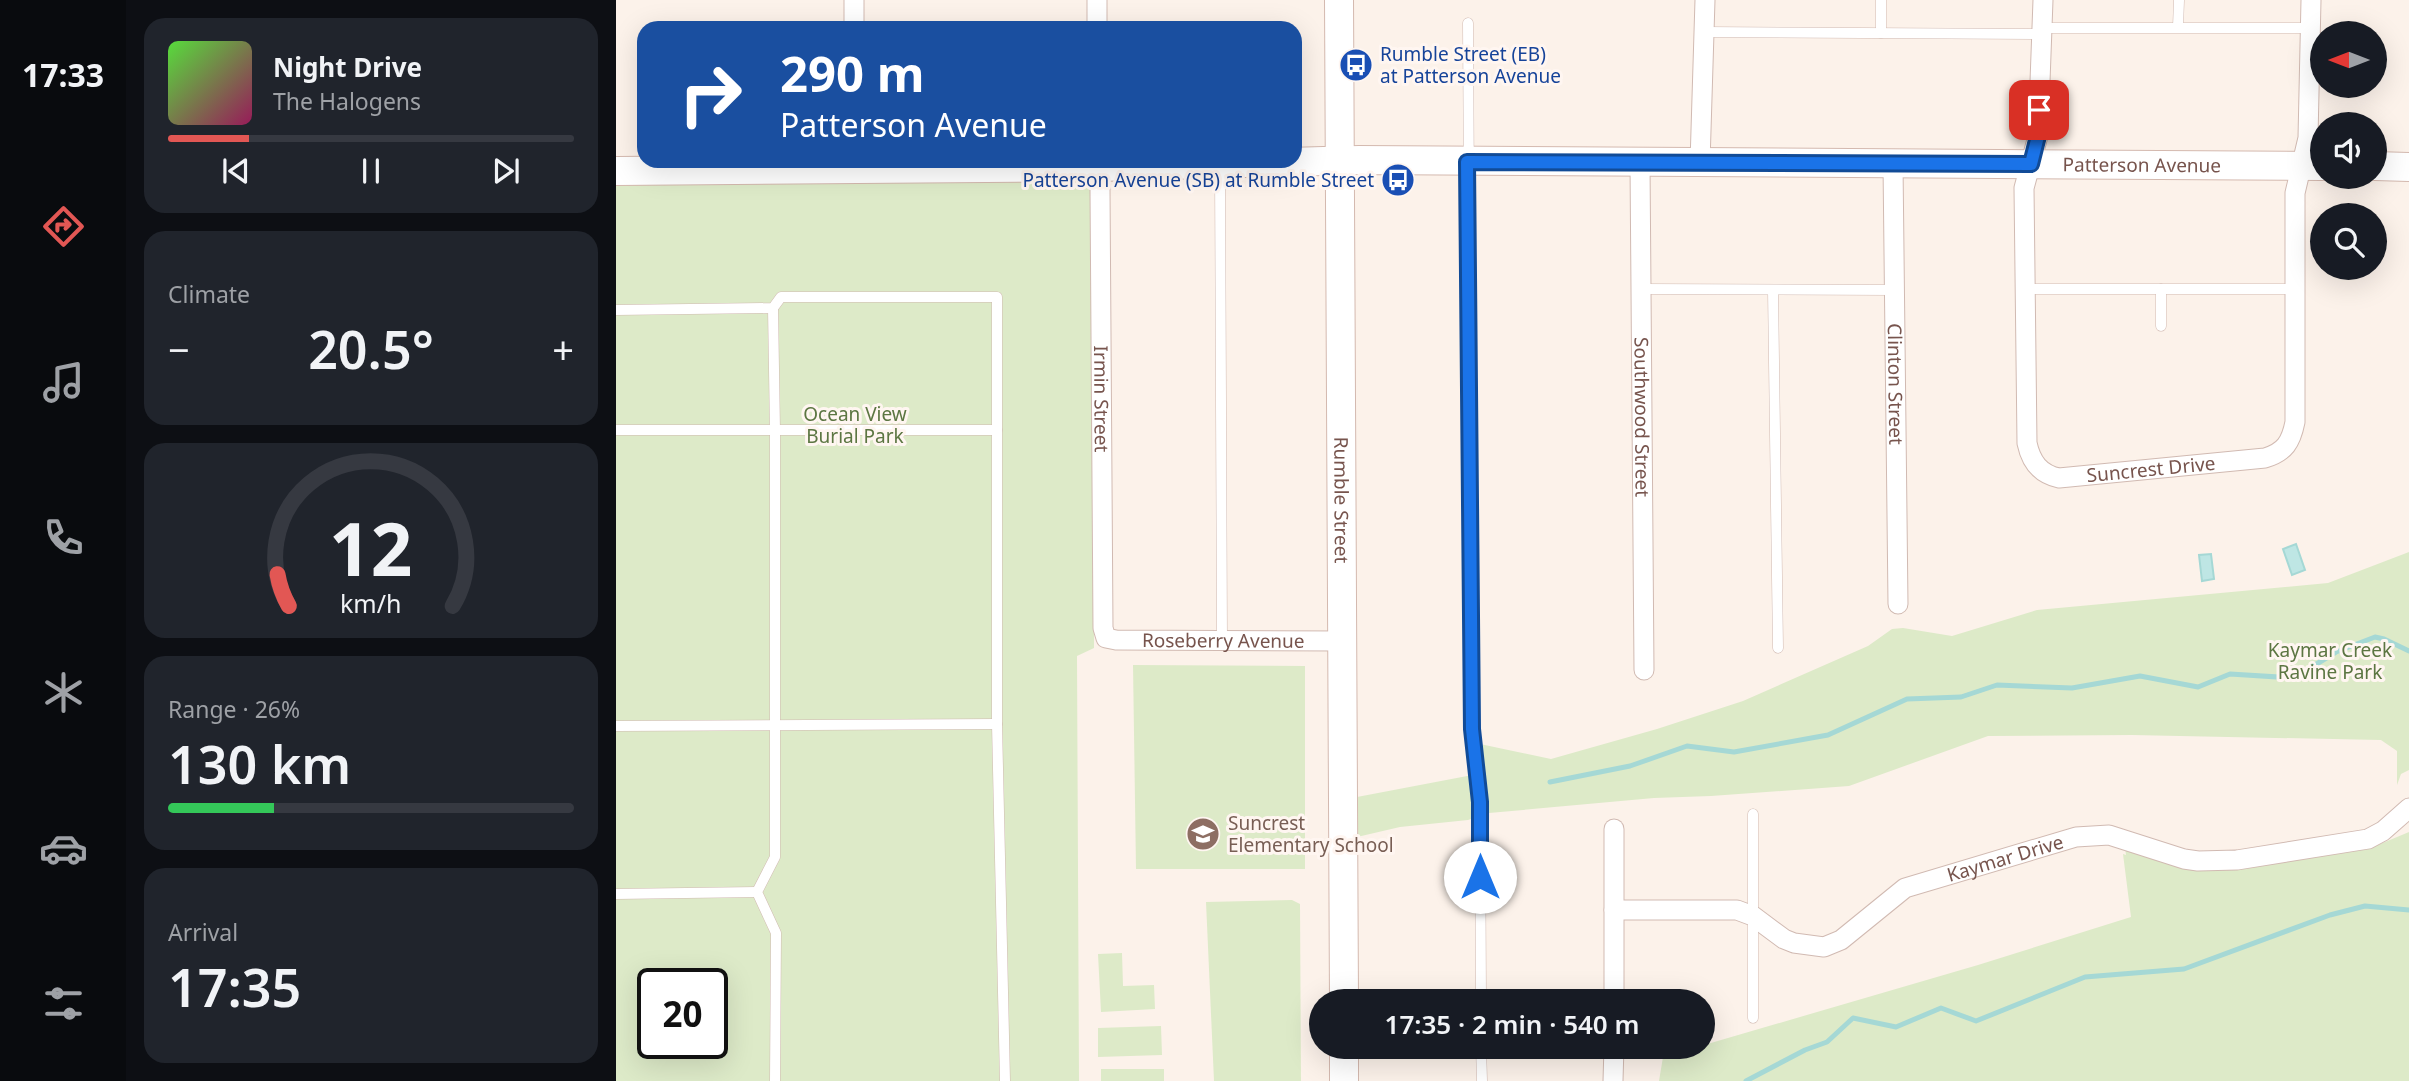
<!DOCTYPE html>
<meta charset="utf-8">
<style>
body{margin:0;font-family:"Noto Sans",sans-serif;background:#20242c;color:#f1f3f6;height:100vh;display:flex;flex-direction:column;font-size:26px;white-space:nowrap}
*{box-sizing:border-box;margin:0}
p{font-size:23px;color:#9ea1a6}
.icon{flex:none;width:38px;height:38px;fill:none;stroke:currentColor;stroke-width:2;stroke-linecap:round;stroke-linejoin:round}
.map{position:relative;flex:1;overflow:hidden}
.side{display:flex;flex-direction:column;gap:18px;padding:18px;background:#0d0f14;width:490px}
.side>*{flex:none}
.top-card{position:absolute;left:21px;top:21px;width:665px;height:147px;border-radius:21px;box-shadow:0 7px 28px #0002;background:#1a4fa0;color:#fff;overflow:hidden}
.needle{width:46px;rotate:270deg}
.fabs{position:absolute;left:1694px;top:21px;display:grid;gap:14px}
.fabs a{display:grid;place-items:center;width:77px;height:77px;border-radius:50%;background:#171b24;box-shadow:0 7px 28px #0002;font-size:35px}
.speed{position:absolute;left:21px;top:968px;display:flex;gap:14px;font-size:35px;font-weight:700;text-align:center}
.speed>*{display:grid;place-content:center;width:91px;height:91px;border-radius:50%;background:#171b24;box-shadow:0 7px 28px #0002;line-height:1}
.speed .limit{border:4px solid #111;border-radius:10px;background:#fff;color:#111}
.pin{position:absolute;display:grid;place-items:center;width:60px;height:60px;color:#fff;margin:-30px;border-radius:14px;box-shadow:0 4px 10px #0006}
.me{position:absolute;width:77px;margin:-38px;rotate:0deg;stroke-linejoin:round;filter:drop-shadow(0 0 5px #0008)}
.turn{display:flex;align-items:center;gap:24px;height:147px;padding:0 28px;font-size:32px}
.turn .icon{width:91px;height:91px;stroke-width:2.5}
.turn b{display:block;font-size:49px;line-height:60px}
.big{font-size:52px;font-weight:600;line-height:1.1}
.side .tile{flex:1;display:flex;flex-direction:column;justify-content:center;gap:10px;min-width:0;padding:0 24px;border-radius:21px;background:#20242c}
.side .dial{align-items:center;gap:0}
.dial svg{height:182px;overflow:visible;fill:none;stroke:#363941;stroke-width:7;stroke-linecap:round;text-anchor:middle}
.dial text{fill:#f1f3f6;stroke:none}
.song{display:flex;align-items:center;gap:21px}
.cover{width:84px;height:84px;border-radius:10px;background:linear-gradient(135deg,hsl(110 70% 55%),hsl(330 70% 35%))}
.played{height:7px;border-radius:4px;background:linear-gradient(90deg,#e25754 20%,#363941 20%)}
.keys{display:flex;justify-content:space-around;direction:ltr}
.heat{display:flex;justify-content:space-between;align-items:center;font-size:38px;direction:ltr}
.charge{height:10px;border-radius:5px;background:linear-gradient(90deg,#34c759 26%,#363941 0)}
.trip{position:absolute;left:693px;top:989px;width:406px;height:70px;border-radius:35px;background:#171b24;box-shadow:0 7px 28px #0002;font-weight:600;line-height:70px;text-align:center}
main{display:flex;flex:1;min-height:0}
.tabs{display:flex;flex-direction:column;width:126px;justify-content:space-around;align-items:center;background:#090b0e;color:#9ea1a6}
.tabs .icon{width:49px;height:49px}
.tabs .current{color:#e25754}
.tabs b{font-size:32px;color:#f1f3f6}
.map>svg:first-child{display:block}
.green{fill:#ddeac8;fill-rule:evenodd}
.water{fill:#bee6e4;stroke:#a5d8d5;stroke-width:2}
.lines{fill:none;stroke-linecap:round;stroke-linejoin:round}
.stream{stroke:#a5d8d5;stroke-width:5}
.lane-casing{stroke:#d1bab2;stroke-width:11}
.street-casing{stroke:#d1bab2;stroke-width:21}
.secondary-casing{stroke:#d4b9af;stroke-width:30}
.lane{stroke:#fff;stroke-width:10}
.street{stroke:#fff;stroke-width:19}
.secondary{stroke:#fff;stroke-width:28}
.route-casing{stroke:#114b97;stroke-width:18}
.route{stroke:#1a73e8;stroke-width:12}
.labels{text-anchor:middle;stroke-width:6;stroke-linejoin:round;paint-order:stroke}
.transit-label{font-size:19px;fill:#164399;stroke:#fff6f1;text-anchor:start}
.street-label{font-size:19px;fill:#77544d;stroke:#fff6f1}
.park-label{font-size:19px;fill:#5c7642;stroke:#fff6f1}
.education-label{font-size:19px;fill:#785e54;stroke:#fff6f1;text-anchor:start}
</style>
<main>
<nav class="tabs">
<b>17:33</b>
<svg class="icon current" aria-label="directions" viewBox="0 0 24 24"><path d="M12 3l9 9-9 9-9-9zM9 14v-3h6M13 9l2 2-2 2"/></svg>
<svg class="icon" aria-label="music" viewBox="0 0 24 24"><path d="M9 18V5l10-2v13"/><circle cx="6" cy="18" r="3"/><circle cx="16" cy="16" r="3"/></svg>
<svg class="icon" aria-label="phone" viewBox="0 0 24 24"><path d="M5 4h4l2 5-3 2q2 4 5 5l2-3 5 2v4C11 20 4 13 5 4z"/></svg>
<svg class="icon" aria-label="climate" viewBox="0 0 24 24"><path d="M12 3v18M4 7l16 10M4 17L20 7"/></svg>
<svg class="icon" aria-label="car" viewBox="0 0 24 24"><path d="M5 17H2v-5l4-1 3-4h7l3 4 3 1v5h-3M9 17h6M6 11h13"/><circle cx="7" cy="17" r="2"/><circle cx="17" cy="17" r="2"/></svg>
<svg class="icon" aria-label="filters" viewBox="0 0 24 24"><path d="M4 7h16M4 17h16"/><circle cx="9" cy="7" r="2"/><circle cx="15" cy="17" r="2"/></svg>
</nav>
<section class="side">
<div class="tile">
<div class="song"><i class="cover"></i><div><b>Night Drive</b><p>The Halogens</p></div></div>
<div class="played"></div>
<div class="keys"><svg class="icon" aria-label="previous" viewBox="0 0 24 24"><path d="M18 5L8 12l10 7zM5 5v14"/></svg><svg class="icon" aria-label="pause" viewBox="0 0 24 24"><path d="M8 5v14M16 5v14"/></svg><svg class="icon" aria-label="next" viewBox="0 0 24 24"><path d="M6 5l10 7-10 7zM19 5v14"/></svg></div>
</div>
<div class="tile"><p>Climate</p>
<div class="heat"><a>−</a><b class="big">20.5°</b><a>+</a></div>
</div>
<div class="tile dial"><svg viewBox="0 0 100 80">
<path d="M14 69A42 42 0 1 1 86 69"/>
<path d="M14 69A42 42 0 0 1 9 55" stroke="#e25754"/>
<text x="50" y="56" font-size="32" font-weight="700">12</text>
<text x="50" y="72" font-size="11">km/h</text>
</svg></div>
<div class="tile"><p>Range · 26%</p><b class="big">130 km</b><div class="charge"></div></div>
<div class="tile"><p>Arrival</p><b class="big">17:35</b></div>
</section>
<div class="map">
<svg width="1793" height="1081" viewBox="0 0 1793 1081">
<rect width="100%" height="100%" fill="#fcf2ea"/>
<g class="green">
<path d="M469,180l5,6 3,15 1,447 -17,8 2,425h-463v-898zM37,984h59v59h-59z"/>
<polygon points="1793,552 1793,770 1785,774 1781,785 1781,751 1765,740 1516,735 1372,736 1233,786 1095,796 1038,798 873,813 852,820 784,827 741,837 741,797 867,773 864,744 935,759 1041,729 1127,701 1252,646 1276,629 1287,628 1336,636 1421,610 1712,583"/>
<polygon points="517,665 689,666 689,869 520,869"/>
<polygon points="1793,832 1793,1081 1043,1081 1047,1057 1362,965 1515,917 1507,854 1510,855 1509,847 1566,867 1757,847"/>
<polygon points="676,900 684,904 685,1081 598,1081 590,902"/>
<polygon points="506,953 507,986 538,985 539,1009 485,1012 482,954"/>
<polygon points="545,1026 546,1055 482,1057 482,1028"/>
<rect x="485" y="1069" width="63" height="12"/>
</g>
<g class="water">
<polygon points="1680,544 1689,570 1676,575 1667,549"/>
<polygon points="1595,554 1598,579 1586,581 1583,555"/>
</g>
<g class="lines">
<g class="stream">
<polyline points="934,782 1014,766 1071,746 1118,752 1212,735 1291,699 1345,697 1381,685 1456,688 1524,676 1582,687 1614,674 1678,678 1720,652 1759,637 1768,639 1793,651"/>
<polyline points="1130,1081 1189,1050 1211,1042 1237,1018 1280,1027 1325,1008 1360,1021 1469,977 1568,969 1714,915 1749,906 1793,910"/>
</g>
<defs>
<g id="lane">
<polyline points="852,23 856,729 864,802 865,1001"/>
<polyline points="1562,27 1563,0"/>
<polyline points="1427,28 1695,28"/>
<polyline points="1088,32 1426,34"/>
<polyline points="1265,33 1265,0"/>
<polyline points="604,166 606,641"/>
<polyline points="1025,289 1279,290"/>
<polyline points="1409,289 1680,289"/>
<polyline points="1545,289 1545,326"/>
<polyline points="1157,290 1162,648"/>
<polyline points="157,308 159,431 159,857 141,892 160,933 159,1081"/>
<polyline points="0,310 157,308 165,297 381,297 381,724 389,1081"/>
<polyline points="0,430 381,430"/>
<polyline points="0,726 381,724"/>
<polyline points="1137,814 1137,1018"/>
<polyline points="0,894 141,892"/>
<polyline points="865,1046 866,1081"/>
</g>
<g id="street">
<path id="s1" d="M1427,0l-5,136 -14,52 3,255c4,19 13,31 32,35l206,-20c20,-6 26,-16 30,-36v-229l13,-55 3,-138"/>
<polyline points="238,28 238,0"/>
<polyline points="481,28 481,0"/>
<path id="s2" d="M482,161l2,28 3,439 3,10 10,2 227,1"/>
<path id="s3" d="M1024,163l4,507"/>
<polyline points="1084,163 1089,0"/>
<path id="s4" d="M1277,164l5,440"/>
<path id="s5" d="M998,910h123l16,6 31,23 10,4 30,4 17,-7 64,-52 171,-51 33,-2 75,24 14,2 39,-1 131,-21 15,-8 26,-23"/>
<polyline points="998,1001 998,829"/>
<polyline points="997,1081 998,1046"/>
</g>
<g id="secondary">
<path id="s6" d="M723,0l5,1001"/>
<polyline points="1759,166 1793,167"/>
<path id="s7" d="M0,171l482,-4 261,-7 963,6"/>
<polyline points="728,1046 728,1081"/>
</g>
</defs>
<use href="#lane" class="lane-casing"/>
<use href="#street" class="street-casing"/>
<use href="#secondary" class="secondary-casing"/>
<use href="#lane" class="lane"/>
<use href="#street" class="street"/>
<use href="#secondary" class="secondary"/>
</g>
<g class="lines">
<defs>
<polyline id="route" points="864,877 864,802 856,729 851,162 1415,164 1422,136 1423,110"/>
</defs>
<use href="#route" class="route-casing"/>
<use href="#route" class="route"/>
</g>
<defs>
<symbol id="bus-disc" viewBox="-11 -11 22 22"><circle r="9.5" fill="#1a4fb4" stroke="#fff6f1"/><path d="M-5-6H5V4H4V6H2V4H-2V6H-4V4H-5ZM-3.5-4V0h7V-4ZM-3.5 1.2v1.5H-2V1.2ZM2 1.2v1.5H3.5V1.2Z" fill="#fff"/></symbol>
<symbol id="school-disc" viewBox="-11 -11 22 22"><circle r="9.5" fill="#8d6e63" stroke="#fff6f1"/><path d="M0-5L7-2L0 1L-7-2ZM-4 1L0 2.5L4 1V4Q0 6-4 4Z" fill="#fff"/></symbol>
</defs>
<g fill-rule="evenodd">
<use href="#bus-disc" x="721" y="46" width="38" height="38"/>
<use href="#bus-disc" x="763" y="161" width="38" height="38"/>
<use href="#school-disc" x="568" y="815" width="38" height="38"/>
</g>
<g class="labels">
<g class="transit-label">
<text x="764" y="61">Rumble Street (EB)<tspan x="764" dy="22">at Patterson Avenue</tspan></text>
<text x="758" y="187" text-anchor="end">Patterson Avenue (SB) at Rumble Street</text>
</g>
<g class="street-label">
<text dy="7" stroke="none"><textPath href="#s7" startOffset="1526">Patterson Avenue</textPath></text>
<text dy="7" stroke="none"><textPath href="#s4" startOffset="220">Clinton Street</textPath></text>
<text dy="7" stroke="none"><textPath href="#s2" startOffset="238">Irmin Street</textPath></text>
<text dy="7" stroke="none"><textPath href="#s3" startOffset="254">Southwood Street</textPath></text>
<text dy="7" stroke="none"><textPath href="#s1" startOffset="588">Suncrest Drive</textPath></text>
<text dy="7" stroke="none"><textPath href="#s6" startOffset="500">Rumble Street</textPath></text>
<text dy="7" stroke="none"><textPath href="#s2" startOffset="595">Roseberry Avenue</textPath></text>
<text dy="7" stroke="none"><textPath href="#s5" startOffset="425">Kaymar Drive</textPath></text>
</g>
<g class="park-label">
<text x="239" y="421">Ocean View<tspan x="239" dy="22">Burial Park</tspan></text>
<text x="1714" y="657">Kaymar Creek<tspan x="1714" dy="22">Ravine Park</tspan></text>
</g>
<g class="education-label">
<text x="612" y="830">Suncrest<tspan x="612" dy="22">Elementary School</tspan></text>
</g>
</g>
</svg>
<div class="fabs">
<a><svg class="needle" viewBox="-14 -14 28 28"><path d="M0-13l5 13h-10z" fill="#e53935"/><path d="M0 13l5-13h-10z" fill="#9ea1a6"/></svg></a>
<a><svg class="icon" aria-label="sound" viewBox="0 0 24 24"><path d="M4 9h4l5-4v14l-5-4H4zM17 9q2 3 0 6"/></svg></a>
<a><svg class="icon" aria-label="search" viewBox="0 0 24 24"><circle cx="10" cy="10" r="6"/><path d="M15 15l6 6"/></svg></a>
</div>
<div class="speed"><div class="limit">20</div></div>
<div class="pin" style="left:1423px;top:110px;background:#d93025"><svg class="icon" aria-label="arrive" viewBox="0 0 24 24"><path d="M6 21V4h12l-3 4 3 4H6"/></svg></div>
<svg class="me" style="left:864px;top:877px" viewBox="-20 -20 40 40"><circle r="19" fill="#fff"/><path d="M0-13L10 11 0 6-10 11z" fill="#1a73e8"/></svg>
<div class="trip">17:35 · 2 min · 540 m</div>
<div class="top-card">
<div class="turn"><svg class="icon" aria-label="right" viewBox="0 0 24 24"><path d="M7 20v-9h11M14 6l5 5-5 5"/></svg><div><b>290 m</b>Patterson Avenue</div></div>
</div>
</div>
</main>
